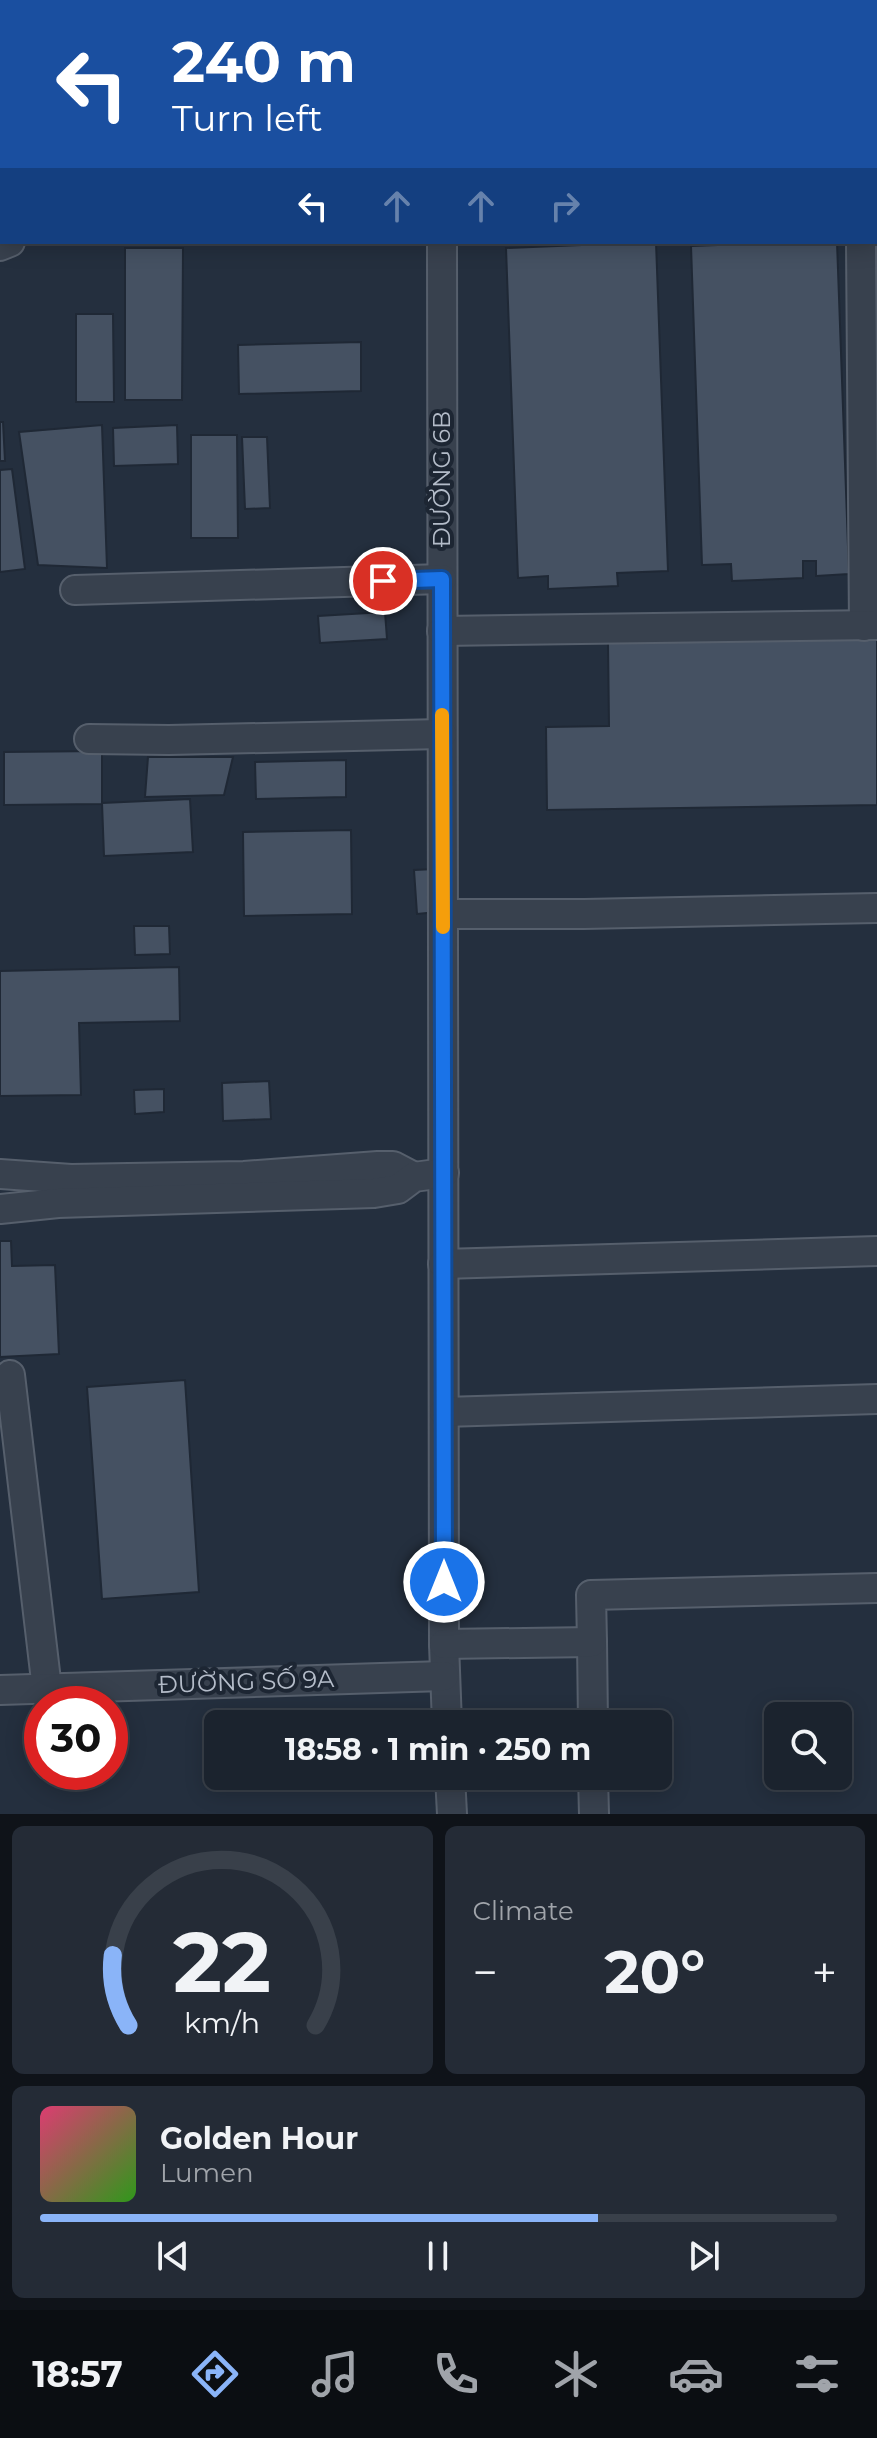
<!DOCTYPE html>
<meta charset="utf-8">
<style>
body{margin:0;font-family:Montserrat,sans-serif;background:#242b36;color:#f1f3f6;height:100vh;display:flex;flex-direction:column;font-size:30px;white-space:nowrap}
*{box-sizing:border-box;margin:0}
p{font-size:26px;color:#a0a4aa}
.icon{flex:none;width:44px;height:44px;fill:none;stroke:currentColor;stroke-width:2;stroke-linecap:round;stroke-linejoin:round}
.map{position:relative;height:1814px;overflow:hidden}
.drawer{display:flex;flex-direction:column;gap:12px;padding:12px;background:#0f1319;flex:1}
.drawer>*{flex:none}
.banner{position:absolute;left:0px;top:0px;width:878px;height:244px;box-shadow:0 4px 20px #0003,0 0 0 2px #39404a;background:#1a4fa0;color:#fff;overflow:hidden}
.buttons{position:absolute;left:764px;top:1702px;display:grid;gap:16px}
.buttons a{display:grid;place-items:center;width:88px;height:88px;border-radius:12px;background:#1b232e;box-shadow:0 4px 20px #0003,0 0 0 2px #39404a;font-size:40px}
.speed{position:absolute;left:24px;top:1686px;display:flex;gap:16px;font-size:40px;font-weight:700;text-align:center}
.speed>*{display:grid;place-content:center;width:104px;height:104px;border-radius:50%;background:#1b232e;box-shadow:0 4px 20px #0003,0 0 0 2px #39404a;line-height:1}
.speed .limit{border:12px solid #d22;background:#fff;color:#111}
.pin{position:absolute;display:grid;place-items:center;width:68px;height:68px;color:#fff;margin:-34px;border:4px solid #fff;border-radius:50%;box-shadow:0 2px 8px #0007}
.me{position:absolute;width:88px;margin:-44px;rotate:0deg;stroke-linejoin:round;filter:drop-shadow(0 0 6px #0008)}
.turn{display:flex;align-items:center;gap:28px;height:168px;padding:0 40px;font-size:36px}
.turn .icon{width:104px;height:104px;stroke-width:2.5}
.turn b{display:block;font-size:56px;line-height:68px}
.lanes{display:flex;align-items:center;height:76px;padding:0 40px;background:#0003;justify-content:center;gap:40px;direction:ltr}
.lanes .off{opacity:.35}
.big{font-size:60px;font-weight:700;line-height:1.1}
.drawer .widget{flex:1;display:flex;flex-direction:column;justify-content:center;gap:12px;min-width:0;padding:0 28px;border-radius:12px;background:#242b36}
.drawer .dial{align-items:center;gap:0}
.dial svg{height:208px;overflow:visible;fill:none;stroke:#39404a;stroke-width:7;stroke-linecap:round;text-anchor:middle}
.dial text{fill:#f1f3f6;stroke:none}
.song{display:flex;align-items:center;gap:24px}
.cover{width:96px;height:96px;border-radius:12px;background:linear-gradient(135deg,hsl(340 70% 55%),hsl(110 70% 35%))}
.played{height:8px;border-radius:4px;background:linear-gradient(90deg,#8ab4f8 70%,#39404a 70%)}
.keys{display:flex;justify-content:space-around;direction:ltr}
.heat{display:flex;justify-content:space-between;align-items:center;font-size:44px;direction:ltr}
.drawer .tiles{flex:1;display:grid;gap:12px;grid-template-columns:1fr 1fr}
.widget:last-child{grid-column:span 2}
.trip{position:absolute;left:204px;top:1710px;width:468px;height:80px;border-radius:12px;background:#1b232e;box-shadow:0 4px 20px #0003,0 0 0 2px #39404a;font-weight:700;line-height:80px;text-align:center}
.dock{display:flex;height:128px;justify-content:space-around;align-items:center;background:#0b0e12;color:#a0a4aa}
.dock .icon{width:56px;height:56px}
.dock .on{color:#8ab4f8}
.dock b{font-size:36px;color:#f1f3f6}
.map>svg:first-child{display:block}
.building{fill:#455162;stroke:#1f2835;stroke-width:2}
.lines{fill:none;stroke-linecap:round;stroke-linejoin:round}
.minor-casing{stroke:#565f6c;stroke-width:32}
.minor{stroke:#38414e;stroke-width:28}
.route-casing{stroke:#114b97;stroke-width:20}
.route{stroke:#1a73e8;stroke-width:14}
.slow{stroke:#f59e0b;stroke-width:14}
.labels{text-anchor:middle;stroke-width:8;stroke-linejoin:round;paint-order:stroke}
.street-label{font-size:24px;fill:#b4bcc9;stroke:#1d2633}
</style>
<div class="map">
<svg width="877" height="1814" viewBox="0 0 877 1814">
<rect width="100%" height="100%" fill="#242f3e"/>
<g class="building">
<polygon points="0,0 79,0 80,2 2,2 0,65"/>
<polygon points="161,0 251,0 252,2 162,2"/>
<polygon points="656,242 668,571 617,573 618,586 548,589 548,576 518,578 506,248"/>
<polygon points="793,242 837,242 849,574 816,576 816,561 803,561 803,578 732,581 731,564 702,565 691,246"/>
<polygon points="125,248 183,248 182,400 125,400"/>
<polygon points="76,314 113,314 114,402 76,402"/>
<polygon points="361,342 361,391 239,394 238,345"/>
<polygon points="0,422 3,422 5,461 0,461"/>
<polygon points="102,425 107,568 38,565 19,432"/>
<polygon points="177,425 178,464 114,466 113,428"/>
<polygon points="191,435 237,435 238,538 191,538"/>
<polygon points="242,437 267,437 270,508 245,509"/>
<polygon points="12,469 25,569 0,572 0,470"/>
<polygon points="385,612 387,639 320,643 318,616"/>
<polygon points="877,638 877,805 547,810 546,727 609,726 608,642"/>
<polygon points="102,751 102,804 4,805 4,752"/>
<polygon points="148,757 233,757 224,795 145,797"/>
<polygon points="346,760 346,797 256,799 255,762"/>
<polygon points="190,799 193,852 104,856 102,803"/>
<polygon points="351,830 352,914 244,916 243,832"/>
<polygon points="435,869 437,912 417,914 414,870"/>
<polygon points="134,926 169,926 170,954 135,955"/>
<polygon points="179,967 180,1021 79,1023 81,1095 0,1096 0,971"/>
<polygon points="269,1081 271,1119 223,1121 222,1083"/>
<polygon points="164,1089 164,1112 135,1114 134,1090"/>
<polygon points="0,1241 11,1241 12,1266 55,1265 59,1354 0,1357"/>
<polygon points="185,1380 199,1592 102,1599 87,1387"/>
</g>
<g class="lines">
<defs>
<g id="minor">
<polyline points="860,0 860,2"/>
<polyline points="624,2 628,0"/>
<polyline points="801,2 807,0"/>
<polyline points="442,242 444,1644 447,1724"/>
<polyline points="861,242 864,626"/>
<polyline points="0,246 10,242"/>
<polyline points="75,590 442,579"/>
<polyline points="442,631 877,625"/>
<polyline points="89,739 169,740 442,734"/>
<polyline points="443,914 584,914 877,908"/>
<polyline points="0,1174 71,1179 244,1176 378,1166 393,1166 414,1177"/>
<polyline points="0,1209 58,1203 374,1193 398,1189 414,1177 444,1173"/>
<polyline points="443,1264 877,1251"/>
<polyline points="10,1375 47,1689"/>
<polyline points="444,1412 877,1399"/>
<polyline points="592,1642 593,1724"/>
<polyline points="444,1644 592,1642 591,1595 877,1588"/>
<polyline points="0,1690 444,1676"/>
<polyline points="450,1776 452,1814"/>
<polyline points="593,1776 594,1814"/>
</g>
</defs>
<use href="#minor" class="minor-casing"/>
<use href="#minor" class="minor"/>
</g>
<g class="lines">
<defs>
<polyline id="route" points="383,581 442,579 444,1582"/>
</defs>
<use href="#route" class="route-casing"/>
<use href="#route" class="route"/>
<polyline class="slow" points="442,715 443,927"/>
</g>
<g class="labels">
<g class="street-label">
<text transform="translate(442 479) rotate(-90)" y="8">ĐƯỜNG 6B</text>
<text transform="translate(246 1682) rotate(-2)" y="8">ĐƯỜNG SỐ 9A</text>
</g>
</g>
</svg>
<div class="buttons">
<a><svg class="icon" aria-label="search" viewBox="0 0 24 24"><circle cx="10" cy="10" r="6"/><path d="M15 15l6 6"/></svg></a>
</div>
<div class="speed"><div class="limit">30</div></div>
<div class="pin" style="left:383px;top:581px;background:#d93025"><svg class="icon" aria-label="arrive" viewBox="0 0 24 24"><path d="M6 21V4h12l-3 4 3 4H6"/></svg></div>
<svg class="me" style="left:444px;top:1582px" viewBox="-20 -20 40 40"><circle r="17" fill="#1a73e8" stroke="#fff" stroke-width="3"/><path d="M0-11L8 9 0 5-8 9z" fill="#fff"/></svg>
<div class="trip">18:58 · 1 min · 250 m</div>
<div class="banner">
<div class="turn"><svg class="icon" aria-label="left" viewBox="0 0 24 24"><path d="M17 20v-9H6M10 6l-5 5 5 5"/></svg><div><b>240 m</b>Turn left</div></div>
<div class="lanes"><svg class="icon" aria-label="left" viewBox="0 0 24 24"><path d="M17 20v-9H6M10 6l-5 5 5 5"/></svg><svg class="icon off" aria-label="ahead" viewBox="0 0 24 24"><path d="M12 20V5M6 11l6-6 6 6"/></svg><svg class="icon off" aria-label="ahead" viewBox="0 0 24 24"><path d="M12 20V5M6 11l6-6 6 6"/></svg><svg class="icon off" aria-label="right" viewBox="0 0 24 24"><path d="M7 20v-9h11M14 6l5 5-5 5"/></svg></div>
</div>
</div>
<section class="drawer">
<div class="tiles">
<div class="widget dial"><svg viewBox="0 0 100 80">
<path d="M14 69A42 42 0 1 1 86 69"/>
<path d="M14 69A42 42 0 0 1 8 42" stroke="#8ab4f8"/>
<text x="50" y="56" font-size="32" font-weight="700">22</text>
<text x="50" y="72" font-size="11">km/h</text>
</svg></div>
<div class="widget"><p>Climate</p>
<div class="heat"><a>−</a><b class="big">20°</b><a>+</a></div>
</div>
<div class="widget">
<div class="song"><i class="cover"></i><div><b>Golden Hour</b><p>Lumen</p></div></div>
<div class="played"></div>
<div class="keys"><svg class="icon" aria-label="previous" viewBox="0 0 24 24"><path d="M18 5L8 12l10 7zM5 5v14"/></svg><svg class="icon" aria-label="pause" viewBox="0 0 24 24"><path d="M8 5v14M16 5v14"/></svg><svg class="icon" aria-label="next" viewBox="0 0 24 24"><path d="M6 5l10 7-10 7zM19 5v14"/></svg></div>
</div>
</div>
</section>
<nav class="dock">
<b>18:57</b>
<svg class="icon on" aria-label="directions" viewBox="0 0 24 24"><path d="M12 3l9 9-9 9-9-9zM9 14v-3h6M13 9l2 2-2 2"/></svg>
<svg class="icon" aria-label="music" viewBox="0 0 24 24"><path d="M9 18V5l10-2v13"/><circle cx="6" cy="18" r="3"/><circle cx="16" cy="16" r="3"/></svg>
<svg class="icon" aria-label="phone" viewBox="0 0 24 24"><path d="M5 4h4l2 5-3 2q2 4 5 5l2-3 5 2v4C11 20 4 13 5 4z"/></svg>
<svg class="icon" aria-label="climate" viewBox="0 0 24 24"><path d="M12 3v18M4 7l16 10M4 17L20 7"/></svg>
<svg class="icon" aria-label="car" viewBox="0 0 24 24"><path d="M5 17H2v-5l4-1 3-4h7l3 4 3 1v5h-3M9 17h6M6 11h13"/><circle cx="7" cy="17" r="2"/><circle cx="17" cy="17" r="2"/></svg>
<svg class="icon" aria-label="filters" viewBox="0 0 24 24"><path d="M4 7h16M4 17h16"/><circle cx="9" cy="7" r="2"/><circle cx="15" cy="17" r="2"/></svg>
</nav>
